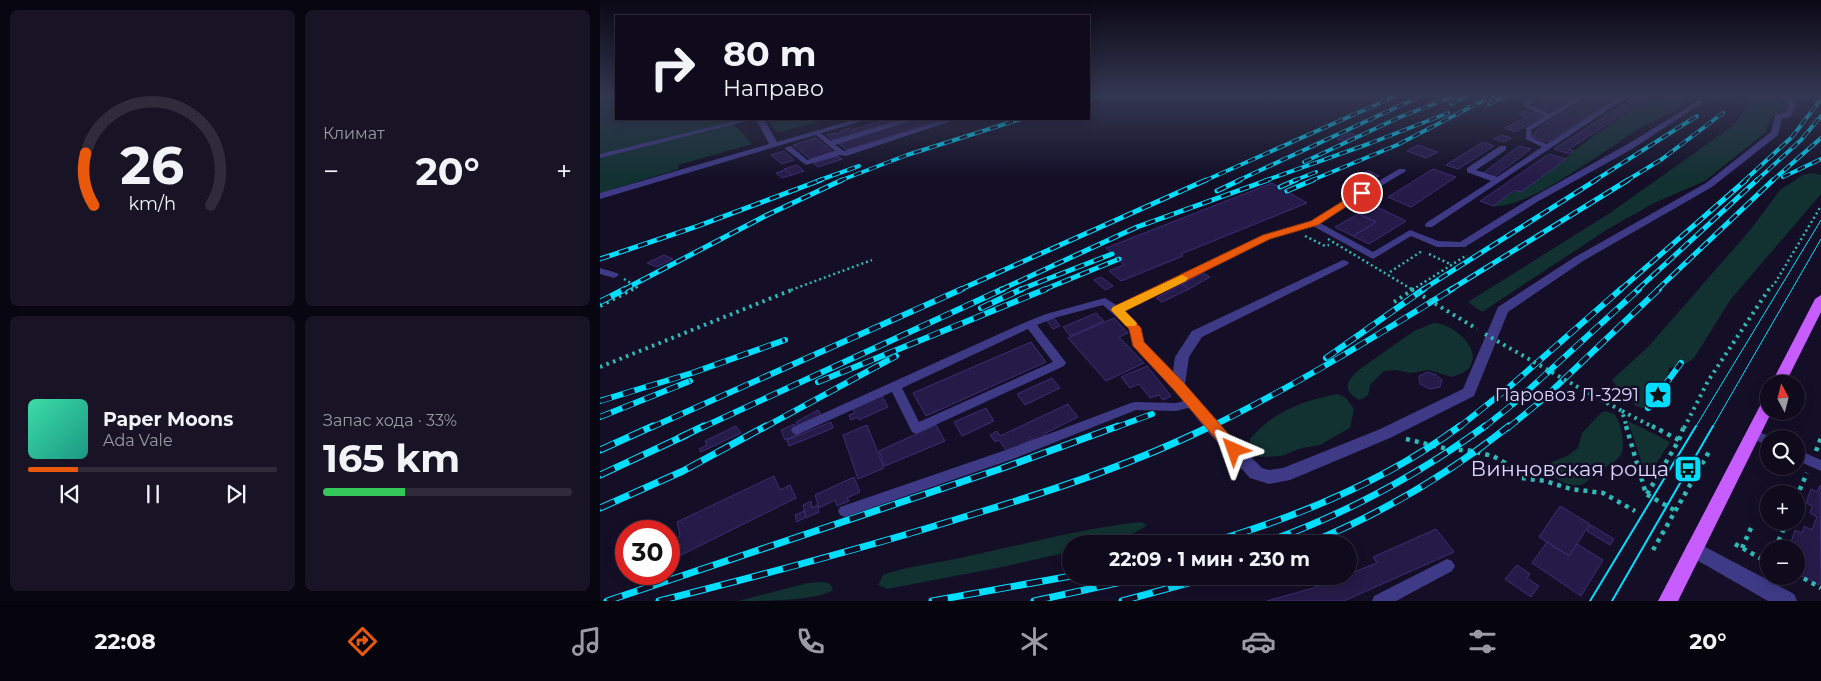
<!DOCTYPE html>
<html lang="ru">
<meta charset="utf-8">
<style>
body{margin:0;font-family:Montserrat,sans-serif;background:#181426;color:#f1f3f6;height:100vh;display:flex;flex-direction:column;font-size:19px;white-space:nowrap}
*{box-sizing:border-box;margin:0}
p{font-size:16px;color:#9b9ba4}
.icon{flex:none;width:28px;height:28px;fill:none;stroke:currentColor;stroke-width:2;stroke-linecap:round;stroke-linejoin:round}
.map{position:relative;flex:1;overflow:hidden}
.sheet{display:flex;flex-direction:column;gap:10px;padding:10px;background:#080610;width:600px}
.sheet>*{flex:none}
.guide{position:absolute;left:15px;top:15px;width:475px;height:105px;border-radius:0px;box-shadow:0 2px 12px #0003,0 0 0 1px #2f2b3b;background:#0f0b1d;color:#f1f3f6;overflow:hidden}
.needle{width:32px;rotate:353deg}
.buttons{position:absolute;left:1160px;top:375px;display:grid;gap:10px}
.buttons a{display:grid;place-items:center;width:45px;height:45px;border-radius:50%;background:#0f0b1d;box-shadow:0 2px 12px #0003,0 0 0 1px #2f2b3b;font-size:25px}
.speed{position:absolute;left:15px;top:520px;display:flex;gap:10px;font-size:25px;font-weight:700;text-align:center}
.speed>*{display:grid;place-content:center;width:65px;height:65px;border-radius:50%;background:#0f0b1d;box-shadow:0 2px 12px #0003,0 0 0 1px #2f2b3b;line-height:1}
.speed .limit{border:8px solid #d22;background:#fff;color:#111}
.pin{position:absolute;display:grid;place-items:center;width:42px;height:42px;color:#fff;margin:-21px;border:2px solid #fff;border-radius:50%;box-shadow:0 1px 5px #0007}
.me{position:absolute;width:55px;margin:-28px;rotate:317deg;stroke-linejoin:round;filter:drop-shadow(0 0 4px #0008)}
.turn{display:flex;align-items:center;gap:18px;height:105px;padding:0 25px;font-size:22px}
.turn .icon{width:65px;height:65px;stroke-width:2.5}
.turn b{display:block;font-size:35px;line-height:42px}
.big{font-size:38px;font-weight:700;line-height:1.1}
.sheet .card{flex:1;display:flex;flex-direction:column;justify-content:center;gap:8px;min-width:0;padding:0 18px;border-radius:8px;background:#181426}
.sheet .dial{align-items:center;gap:0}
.dial svg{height:130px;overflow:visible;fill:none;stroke:#2f2b3b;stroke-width:7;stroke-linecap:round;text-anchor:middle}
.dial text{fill:#f1f3f6;stroke:none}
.song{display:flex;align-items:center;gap:15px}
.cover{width:60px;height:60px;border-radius:8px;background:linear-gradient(135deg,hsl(160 70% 55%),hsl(170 70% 35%))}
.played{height:5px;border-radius:2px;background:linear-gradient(90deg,#ea580c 20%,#2f2b3b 20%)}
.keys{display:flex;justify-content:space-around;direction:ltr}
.heat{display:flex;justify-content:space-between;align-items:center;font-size:28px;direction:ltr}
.charge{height:8px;border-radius:4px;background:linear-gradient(90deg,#34c759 33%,#2f2b3b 0)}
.sheet .tiles{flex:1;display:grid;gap:10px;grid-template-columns:repeat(2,1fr)}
.trip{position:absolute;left:462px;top:535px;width:295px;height:50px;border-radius:25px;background:#0f0b1d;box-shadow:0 2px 12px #0003,0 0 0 1px #2f2b3b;font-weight:700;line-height:50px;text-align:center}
.menu{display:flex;height:80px;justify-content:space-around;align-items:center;background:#06040c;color:#9b9ba4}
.menu .icon{width:35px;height:35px}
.menu .on{color:#ea580c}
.menu b{font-size:22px;color:#f1f3f6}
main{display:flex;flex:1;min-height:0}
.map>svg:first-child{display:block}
.green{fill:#123131}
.building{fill:#251b48;stroke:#3d2d74}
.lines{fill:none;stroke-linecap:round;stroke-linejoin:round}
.path-far2{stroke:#2ebab6;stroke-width:2.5;stroke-dasharray:2 3;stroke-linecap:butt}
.path-far1{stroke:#2ebab6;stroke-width:4;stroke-dasharray:2.5 4.5;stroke-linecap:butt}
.path{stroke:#2ebab6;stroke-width:4.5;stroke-dasharray:4 5;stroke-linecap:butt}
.service{fill:#3f3a86;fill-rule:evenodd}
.minor{fill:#3f3a86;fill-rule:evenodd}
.primary{fill:#c75cff;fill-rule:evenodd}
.tram-far1{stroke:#01deff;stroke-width:1}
.tram{stroke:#01deff;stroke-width:2}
.rail-far3-casing{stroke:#01deff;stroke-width:4}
.rail-far2-casing{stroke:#01deff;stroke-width:5}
.rail-far1-casing{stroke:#01deff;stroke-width:6}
.rail-casing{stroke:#01deff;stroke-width:7}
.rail-far3{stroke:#140f27;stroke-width:2.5;stroke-dasharray:8;stroke-linecap:butt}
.rail-far2{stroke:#140f27;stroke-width:3;stroke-dasharray:10;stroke-linecap:butt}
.rail-far1{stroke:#140f27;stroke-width:4.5;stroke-dasharray:12;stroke-linecap:butt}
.rail{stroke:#140f27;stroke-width:5;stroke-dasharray:16;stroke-linecap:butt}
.path-bridge-far1{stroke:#2ebab6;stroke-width:2.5;stroke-dasharray:2 3;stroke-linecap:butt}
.path-bridge{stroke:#2ebab6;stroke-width:4;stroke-dasharray:2.5 4.5;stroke-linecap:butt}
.route{fill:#ea580c;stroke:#983908}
.slow{fill:#f59e0b}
.labels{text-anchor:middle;stroke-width:5;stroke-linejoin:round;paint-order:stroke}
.poi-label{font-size:18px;fill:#dbd5ff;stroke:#140f27;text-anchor:end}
.near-poi-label{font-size:21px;fill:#dbd5ff;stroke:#140f27;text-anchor:end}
</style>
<main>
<section class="sheet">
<div class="tiles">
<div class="card dial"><svg viewBox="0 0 100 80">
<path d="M14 69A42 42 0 1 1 86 69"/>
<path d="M14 69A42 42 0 0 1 9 37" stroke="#ea580c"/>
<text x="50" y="56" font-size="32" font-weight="700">26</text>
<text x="50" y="72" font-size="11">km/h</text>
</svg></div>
<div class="card"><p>Климат</p>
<div class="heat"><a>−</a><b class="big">20°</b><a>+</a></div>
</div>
<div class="card">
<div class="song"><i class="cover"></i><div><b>Paper Moons</b><p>Ada Vale</p></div></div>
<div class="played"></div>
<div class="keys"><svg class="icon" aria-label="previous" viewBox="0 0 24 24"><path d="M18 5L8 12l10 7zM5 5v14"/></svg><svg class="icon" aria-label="pause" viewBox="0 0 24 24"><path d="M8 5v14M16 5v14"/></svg><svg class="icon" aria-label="next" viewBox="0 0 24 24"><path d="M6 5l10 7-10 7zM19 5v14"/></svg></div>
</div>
<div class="card"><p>Запас хода · 33%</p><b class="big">165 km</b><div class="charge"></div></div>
</div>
</section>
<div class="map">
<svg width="1221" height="601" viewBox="0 0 1221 601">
<rect width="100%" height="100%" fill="#140f27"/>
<g class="green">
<polygon points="0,95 16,95 16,119 130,119 152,144 78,165 79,169 0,193"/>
<path d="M1064,95h17l4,3c-2,11 -33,23 -43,29 -32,19 -115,84 -150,79l75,-49 30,-24 52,-34 21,-1z"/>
<path d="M1107,95l38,8 3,-3 -8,-5c19,0 33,-4 47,10l-5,8 -12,6 -4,13 -61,49 -51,22 -46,26 -126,83 -14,-10 142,-89 121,-86 17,-20z"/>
<polygon points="168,119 228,119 180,132 176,131"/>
<polygon points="1212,173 1221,175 1221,194 1131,299 1094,358 1087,363 1069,368 1065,390 1054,406 1043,408 1035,406 1029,393 1017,387 1012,380 1049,346 1151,229 1180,190 1203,175"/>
<path d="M834,323c18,0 50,26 35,45 -4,5 -12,7 -17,9l-23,-7 -19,3 -15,-3 -11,1 -14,14c-1,9 -2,12 -11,15 -15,-9 -14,-16 -3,-28l58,-41z"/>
<path d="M738,394l8,4 8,11 -4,19 -30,17 -18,3 -21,8 -21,1 -9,-6 -1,-12c22,-27 54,-39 88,-45z"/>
<path d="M1005,411l9,3c5,6 7,13 8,21 5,27 -9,25 -27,39 -5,4 -9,10 -15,11 -13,2 -33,-8 -30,-22l17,-7 11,-8 4,-15 19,-20z"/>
<polygon points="1028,421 1070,442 1047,478"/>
<path d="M541,522l6,3c-18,15 -53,19 -76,19v7l-7,2 -67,15 -110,21 -9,-4 5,-10c28,-10 57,-12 86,-19 57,-12 114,-28 172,-34z"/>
<path d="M224,582l6,2 3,6c-16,11 -72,11 -95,11l70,-18z"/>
</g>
<g class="building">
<polygon points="981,95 950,114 933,107 951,96 949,95"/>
<polygon points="994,95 1023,95 948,142 932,137 940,127"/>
<polygon points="1038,95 1049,97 969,149 974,151 969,154 954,149"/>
<polygon points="925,111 943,116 915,132 905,128 926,117 919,114"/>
<polygon points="288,119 303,119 233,140 227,135 234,133 236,134 243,132 241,131 249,128 251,130"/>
<polygon points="316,119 346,119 247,150 238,143"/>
<polygon points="750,133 756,135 743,141 737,139"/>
<polygon points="902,135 911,138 904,142 894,139"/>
<polygon points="216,138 233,152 210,159 193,145"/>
<polygon points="883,142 894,146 858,169 846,165"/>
<polygon points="818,145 838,152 826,158 807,151"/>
<polygon points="919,146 931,149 894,177 883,173"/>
<polygon points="184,151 194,160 182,164 171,155"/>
<polygon points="949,154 966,159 921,192 915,190 893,206 880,201"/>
<polygon points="237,156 242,159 218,167 213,163"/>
<polygon points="197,165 204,171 192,175 184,169"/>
<polygon points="833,169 856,177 811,207 788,197"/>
<polygon points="185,170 192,175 182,178 176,173"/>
<polygon points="769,171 779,176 768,181 757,176"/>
<polygon points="672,183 707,203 581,254 583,256 521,281 509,271 524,265 506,248"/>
<polygon points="773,205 806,221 769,244 753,236 776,222 758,214"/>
<polygon points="758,214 776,222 753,236 735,227"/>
<polygon points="64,255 73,259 57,267 47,263"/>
<polygon points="603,273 610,277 589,289 582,284"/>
<polygon points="501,277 513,286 505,290 494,280"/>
<polygon points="582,284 589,289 562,302 556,298"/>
<polygon points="496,313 504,321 470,336 463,327"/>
<polygon points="454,318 460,326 453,329 447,321"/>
<polygon points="514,318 528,333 519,337 544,363 506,381 468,338"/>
<polygon points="431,342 446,362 326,416 313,393"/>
<polygon points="547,366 571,396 563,400 559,395 550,398 539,384 530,388 521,377"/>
<polygon points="828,372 836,375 842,380 840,387 830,389 820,384 819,376"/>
<polygon points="452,378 460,388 425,405 417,394"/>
<polygon points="281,394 288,407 259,420 257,417 251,420 249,415 255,413 252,407"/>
<polygon points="468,404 478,417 444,434 445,437 436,441 433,439 407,452 399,440 395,442 390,435 397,431 400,436"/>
<polygon points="386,408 394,421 362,436 354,422"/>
<polygon points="218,410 221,415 198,427 196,422"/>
<polygon points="231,422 233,428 189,446 187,440"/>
<polygon points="194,424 198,434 185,440 181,430"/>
<polygon points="267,425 284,468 258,479 243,435"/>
<polygon points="336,425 345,441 285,466 279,451"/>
<polygon points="136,426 141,433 101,452 99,449 107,445 105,441"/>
<polygon points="174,476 180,490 190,485 196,498 71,560 69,542 80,536 77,522"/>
<polygon points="254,477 260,492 247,498 249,501 237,506 235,500 219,508 215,495"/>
<polygon points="1220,485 1221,582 1219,585 1198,574 1198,569 1204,553 1190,545 1195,530 1202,533 1204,526 1212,530 1217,517 1210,513 1212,506 1206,503 1211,489 1217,492"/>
<polygon points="211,501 212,508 217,505 219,512 206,518 203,505"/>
<polygon points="960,506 990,524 969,556 939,537"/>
<polygon points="204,511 206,517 197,522 195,515"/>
<polygon points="991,525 1014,539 1010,545 987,531"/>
<polygon points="836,529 854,552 744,601 667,601 713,588 743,576 749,576 749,574 777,563 773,557"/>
<polygon points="947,542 969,556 977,544 1003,560 981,596 932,563"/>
<polygon points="917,565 930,574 927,578 939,586 931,597 905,579"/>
</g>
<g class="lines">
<g class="path-far2">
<polyline points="705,236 725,246 729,245"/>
<polyline points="829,254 852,265"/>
<polyline points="790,272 822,251"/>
<polyline points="24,279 37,287 31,290"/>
<polyline points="191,290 272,260"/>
<polyline points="812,290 867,255"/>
<polyline points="1168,290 1175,283 1221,206"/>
</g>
<g class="path-far1">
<polyline points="794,302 814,289"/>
<polyline points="0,306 33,289"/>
<polyline points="0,367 194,289"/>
<polyline points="976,386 1022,411 1027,428"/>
<polyline points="1022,411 1055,428"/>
<polyline points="1084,428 1108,381 1169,289"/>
</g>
<g class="path">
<polyline points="1026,426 1046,494 1076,511"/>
<polyline points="806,439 852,450 867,450 893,456 905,463 912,472 921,478 945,481 971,489 1003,493 1035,511"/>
<polyline points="1079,440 1084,426"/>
<polyline points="1216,451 1221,438"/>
<polyline points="1047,494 1079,440 1052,426"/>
<polyline points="1175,494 1176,492 1180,494"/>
<polyline points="1196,498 1207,473"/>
<polyline points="1169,507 1164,519 1183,530"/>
<polyline points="1135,544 1169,563 1166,570"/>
<polyline points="1142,548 1151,528"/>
<polyline points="1175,549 1187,521"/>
<polyline points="1053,550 1110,450"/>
<polyline points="1196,574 1221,588"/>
</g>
<g class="service">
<polygon points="937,95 944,95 930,104 930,106 950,114 982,95 989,95 931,130 932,138 947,144 1023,95 1030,95 832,227 826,227 825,225 826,223 891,181 867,172 867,168 900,146 906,146 906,150 876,170 897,177 942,147 926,139 926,128 945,116 924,107 925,102"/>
<path d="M1100,100l5,1 -73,48 -95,53 -72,45h-28l-26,-11 -38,23 -60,-33 -44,13 -145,72 16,17 3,14 39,40 2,3 -2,3h-8l-40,-42 -4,-17 -27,-24 -49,13 -17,7 27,35 2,3 -2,3 -144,66 -4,2 -4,-2 -20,-40 -91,41 -4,2 -4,-2 -2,-3 2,-3 233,-105 20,-8 59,-16 13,8 145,-71 48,-14 88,-52h6l1,2 -86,52 53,29 37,-22 28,11 22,1 71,-44 95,-53zM428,329l25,33 -134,60 -17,-34z"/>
<polygon points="144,119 154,119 0,158 0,154"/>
<polygon points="305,119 314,119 235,145 244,151 348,119 357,119 246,156 240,155 206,165 184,148 191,146 207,160 235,151 215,134 215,132 219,132 231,141"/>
<polygon points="0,268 17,273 19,275 14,278 0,274"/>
<polygon points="592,399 596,400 598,403 596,406 576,411 536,410 413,459 245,517 240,515 238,511 240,507 403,451 531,403 535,402 576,403"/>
<polygon points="1153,429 1173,438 1174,439 1169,439 1169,446 1149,437 1147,434 1149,431"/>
<polygon points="1196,449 1221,460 1221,471 1196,460"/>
<polygon points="847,559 852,561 855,566 852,571 796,601 772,601 774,596"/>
</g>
<g class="minor">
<polygon points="1180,95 1188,95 1197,106 1190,117 1182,119 1178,135 1112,187 983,261 908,312 874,396 790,438 690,480 669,484 650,478 607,431 571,385 575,357 592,331 743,260 747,261 749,263 747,265 602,337 589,357 585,384 617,423 662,468 669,470 683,468 778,430 863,389 898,307 975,257 1106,183 1171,132 1175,116 1184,113 1189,106"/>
<polygon points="156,119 164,119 177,142 257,119 269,119 0,199 0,193 169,144"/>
<polygon points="1094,541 1194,594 1197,601 1168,601 1088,555 1085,549 1088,543"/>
</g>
<g class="primary">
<polygon points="1221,295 1221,312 1185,384 1171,384 1215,299"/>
<polygon points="1169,397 1169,411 1172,411 1078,601 1058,601 1162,402 1164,398"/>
</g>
<g class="tram-far1">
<polyline points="1095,428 1221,220"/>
<polyline points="1112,428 1221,239"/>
</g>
<g class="tram">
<polyline points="990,601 1096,426"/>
<polyline points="1012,601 1113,426"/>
</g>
<defs>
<g id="rail-far3">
<polyline points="489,98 501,95"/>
<polyline points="851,104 869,95"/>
<polyline points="889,104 907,95"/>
<polyline points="704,162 800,117 857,95"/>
<polyline points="1183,177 1221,159"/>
<polyline points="217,181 259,166"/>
<polyline points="239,181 307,155 421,119"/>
<polyline points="604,181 798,95"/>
<polyline points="637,181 823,95"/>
<polyline points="664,181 771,143 848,113"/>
<polyline points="693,181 716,172"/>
<polyline points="710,181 797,145 894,95"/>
<polyline points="994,181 1097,116"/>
<polyline points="1026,181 1062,159 1123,113"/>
<polyline points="1144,181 1192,137 1221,99"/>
<polyline points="1156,181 1201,140 1221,116"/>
<polyline points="1172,181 1221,138"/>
</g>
<g id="rail-far2">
<polyline points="680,187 696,180"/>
<polyline points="617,191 640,180"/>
<polyline points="687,191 713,180"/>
<polyline points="0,259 98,226 221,180"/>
<polyline points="23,290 167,215 242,180"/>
<polyline points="359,290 606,180"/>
<polyline points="400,290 537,227 668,180"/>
<polyline points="419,290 512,254"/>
<polyline points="443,290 519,259"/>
<polyline points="822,290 996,180"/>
<polyline points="850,290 1028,180"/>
<polyline points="1020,290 1146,180"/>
<polyline points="1037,290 1157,180"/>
<polyline points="1057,290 1173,180"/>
</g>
<g id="rail-far1">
<polyline points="0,302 25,289"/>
<polyline points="381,308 422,289"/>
<polyline points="726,358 824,289"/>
<polyline points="218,382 446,289"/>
<polyline points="0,401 92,373 185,340"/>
<polyline points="1048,408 1081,363"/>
<polyline points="0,417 90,381"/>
<polyline points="50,428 362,289"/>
<polyline points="101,428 403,289"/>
<polyline points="163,428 296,356"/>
<polyline points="514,428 552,414"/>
<path d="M608,428c85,-41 165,-90 244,-139"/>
<polyline points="858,428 908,388 1021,289"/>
<polyline points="883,428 913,404 1039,289"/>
<polyline points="908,428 942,400 1059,289"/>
</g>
<g id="rail">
<polyline points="79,438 104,426"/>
<polyline points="0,450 53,426"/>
<polyline points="0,475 86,435"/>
<polyline points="0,508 83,471 166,426"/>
<path d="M605,544c90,-26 179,-62 255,-118"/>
<path d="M661,544c81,-28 154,-67 224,-118"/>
<path d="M707,544c74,-30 140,-69 202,-118"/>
<polyline points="7,601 400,469 518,426"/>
<path d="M59,601c107,-27 213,-55 318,-88 80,-24 158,-50 234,-87"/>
<polyline points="332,601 471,576"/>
<polyline points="434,601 549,576"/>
<polyline points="522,601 614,576"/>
</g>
</defs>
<use href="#rail-far3" class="rail-far3-casing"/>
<use href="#rail-far2" class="rail-far2-casing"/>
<use href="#rail-far1" class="rail-far1-casing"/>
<use href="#rail" class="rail-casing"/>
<use href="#rail-far3" class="rail-far3"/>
<use href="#rail-far2" class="rail-far2"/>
<use href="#rail-far1" class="rail-far1"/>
<use href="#rail" class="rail"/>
<polyline class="path-bridge-far1" points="728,239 813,290"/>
<g class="path-bridge">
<polyline points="811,289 877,329"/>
<polyline points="885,334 976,386"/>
</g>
</g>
<linearGradient id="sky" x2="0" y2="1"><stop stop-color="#0b0815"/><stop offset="0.53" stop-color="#343752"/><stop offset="1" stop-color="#343752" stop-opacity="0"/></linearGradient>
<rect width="1221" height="179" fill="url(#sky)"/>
<polygon class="route" points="759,191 762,191 767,193 718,225 670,239 525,311 541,328 544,342 583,382 639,446 641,450 639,454 634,456 629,454 573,389 533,346 529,329 511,310 513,307 663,235 711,221"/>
<polygon class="slow" points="582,275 588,278 586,281 525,311 537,323 535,326 526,326 511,310 513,307"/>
<defs>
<symbol id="sight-square" viewBox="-11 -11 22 22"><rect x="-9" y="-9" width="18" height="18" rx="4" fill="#01deff" stroke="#140f27"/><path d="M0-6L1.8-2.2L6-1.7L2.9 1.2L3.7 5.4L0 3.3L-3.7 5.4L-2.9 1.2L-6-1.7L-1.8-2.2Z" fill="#111"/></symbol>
<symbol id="bus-square" viewBox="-11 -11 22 22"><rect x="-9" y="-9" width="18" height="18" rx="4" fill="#01deff" stroke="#140f27"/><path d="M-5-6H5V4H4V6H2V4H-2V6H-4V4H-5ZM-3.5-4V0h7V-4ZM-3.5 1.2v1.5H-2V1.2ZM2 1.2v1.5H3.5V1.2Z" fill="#111"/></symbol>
</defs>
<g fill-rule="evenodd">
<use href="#sight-square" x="1042" y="379" width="32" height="32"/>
<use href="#bus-square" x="1072" y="453" width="32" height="32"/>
</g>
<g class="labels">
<g class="poi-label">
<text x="1039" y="401">Паровоз Л-3291</text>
</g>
<g class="near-poi-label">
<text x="1069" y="476">Винновская роща</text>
</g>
</g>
</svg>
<div class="buttons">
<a><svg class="needle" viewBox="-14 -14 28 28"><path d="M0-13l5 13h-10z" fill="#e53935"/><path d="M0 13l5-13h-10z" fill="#9b9ba4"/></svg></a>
<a><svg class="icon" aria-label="search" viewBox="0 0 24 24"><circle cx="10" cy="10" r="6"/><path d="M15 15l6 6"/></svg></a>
<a>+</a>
<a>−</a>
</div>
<div class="speed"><div class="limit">30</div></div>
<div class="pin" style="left:762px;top:193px;background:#d93025"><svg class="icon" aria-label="arrive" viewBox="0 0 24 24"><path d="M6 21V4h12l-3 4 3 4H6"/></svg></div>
<svg class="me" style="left:634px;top:450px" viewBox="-20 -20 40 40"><path d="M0-17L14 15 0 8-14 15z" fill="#ea580c" stroke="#fff" stroke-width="4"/></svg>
<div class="trip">22:09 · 1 мин · 230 m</div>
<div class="guide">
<div class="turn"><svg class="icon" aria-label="right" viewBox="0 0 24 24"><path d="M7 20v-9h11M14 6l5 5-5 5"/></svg><div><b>80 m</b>Направо</div></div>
</div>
</div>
</main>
<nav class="menu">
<b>22:08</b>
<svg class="icon on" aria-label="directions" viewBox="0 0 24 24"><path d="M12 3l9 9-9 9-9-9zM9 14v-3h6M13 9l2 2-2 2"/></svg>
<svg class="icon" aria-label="music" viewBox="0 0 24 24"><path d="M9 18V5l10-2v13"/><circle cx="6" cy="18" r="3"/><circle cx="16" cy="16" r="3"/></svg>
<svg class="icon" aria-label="phone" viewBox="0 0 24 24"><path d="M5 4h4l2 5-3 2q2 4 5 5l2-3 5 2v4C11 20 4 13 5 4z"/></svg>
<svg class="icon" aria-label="climate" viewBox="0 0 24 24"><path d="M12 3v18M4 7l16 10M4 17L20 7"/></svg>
<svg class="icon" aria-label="car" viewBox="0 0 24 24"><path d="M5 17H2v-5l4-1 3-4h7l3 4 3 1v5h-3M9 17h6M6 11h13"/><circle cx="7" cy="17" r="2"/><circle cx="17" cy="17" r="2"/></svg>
<svg class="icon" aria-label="filters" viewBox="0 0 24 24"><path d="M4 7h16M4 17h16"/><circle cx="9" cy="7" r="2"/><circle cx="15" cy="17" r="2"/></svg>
<b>20°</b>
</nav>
